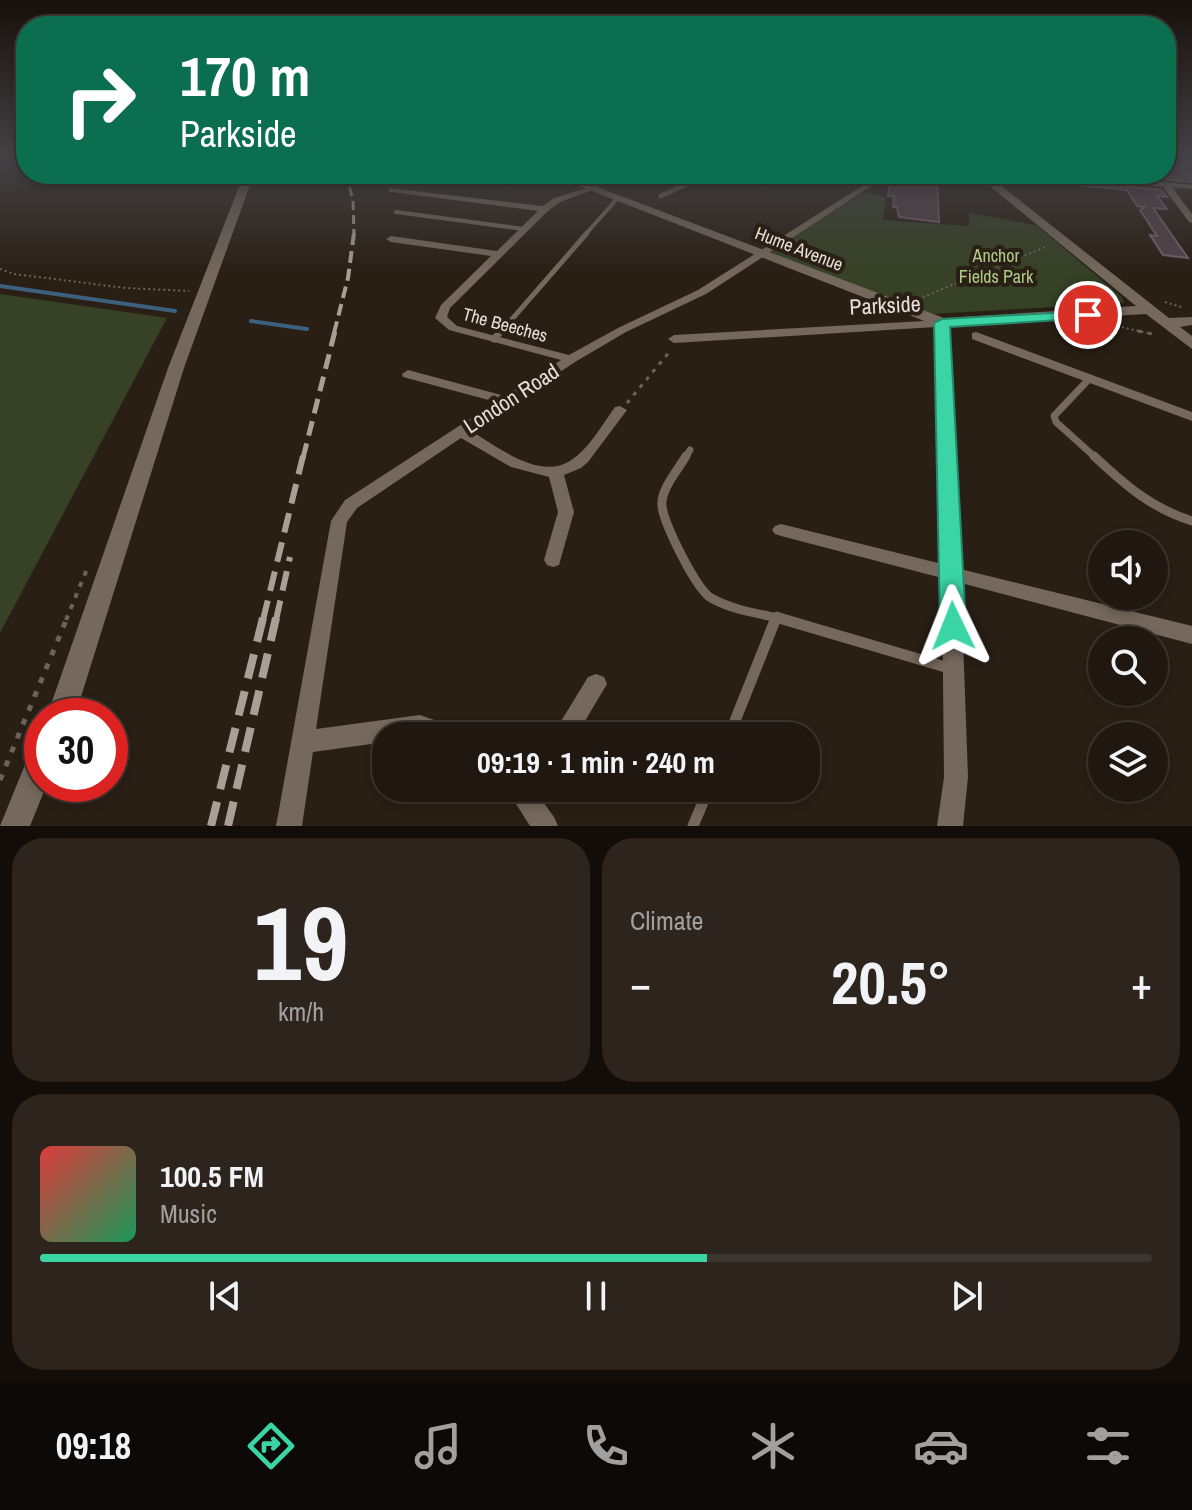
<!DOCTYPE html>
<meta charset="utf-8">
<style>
body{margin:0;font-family:"Archivo Narrow",sans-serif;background:#2d241e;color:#f1f3f6;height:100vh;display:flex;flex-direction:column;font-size:30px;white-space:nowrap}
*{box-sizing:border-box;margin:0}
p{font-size:26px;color:#a29f9f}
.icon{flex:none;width:44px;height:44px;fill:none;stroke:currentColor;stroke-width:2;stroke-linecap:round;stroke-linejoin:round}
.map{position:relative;height:826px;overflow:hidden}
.side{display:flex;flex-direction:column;gap:12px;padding:12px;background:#120d09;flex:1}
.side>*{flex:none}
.hud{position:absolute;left:16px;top:16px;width:1160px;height:168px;border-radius:32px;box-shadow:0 4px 12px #0003,0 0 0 2px #3d3630;background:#0b6e4f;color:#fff;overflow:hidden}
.controls{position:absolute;left:1088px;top:530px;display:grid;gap:16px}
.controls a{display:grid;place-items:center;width:80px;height:80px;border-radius:50%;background:#201710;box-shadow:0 4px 12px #0003,0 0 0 2px #3d3630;font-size:40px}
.speed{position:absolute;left:24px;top:698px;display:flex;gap:16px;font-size:40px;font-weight:700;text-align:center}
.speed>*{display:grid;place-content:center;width:104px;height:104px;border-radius:50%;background:#201710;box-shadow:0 4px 12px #0003,0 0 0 2px #3d3630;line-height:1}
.speed .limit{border:12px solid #d22;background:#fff;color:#111}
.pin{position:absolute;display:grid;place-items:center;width:68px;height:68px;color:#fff;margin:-34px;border:4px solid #fff;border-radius:50%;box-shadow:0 2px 8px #0007}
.me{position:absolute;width:88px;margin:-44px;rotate:358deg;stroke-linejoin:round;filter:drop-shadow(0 0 6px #0008)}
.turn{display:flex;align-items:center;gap:28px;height:168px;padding:0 32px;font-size:36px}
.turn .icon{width:104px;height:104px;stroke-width:2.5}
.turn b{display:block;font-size:56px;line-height:68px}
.big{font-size:60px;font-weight:800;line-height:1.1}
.side .tile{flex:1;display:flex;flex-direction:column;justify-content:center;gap:12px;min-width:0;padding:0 28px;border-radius:32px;background:#2d241e}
.side .dial{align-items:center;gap:0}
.dial b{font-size:104px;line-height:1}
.song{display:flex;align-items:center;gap:24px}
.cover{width:96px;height:96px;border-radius:12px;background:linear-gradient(135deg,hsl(0 70% 55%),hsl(150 70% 35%))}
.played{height:8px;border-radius:4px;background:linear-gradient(90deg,#3ad4a5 60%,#3d3630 60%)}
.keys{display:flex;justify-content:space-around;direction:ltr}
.heat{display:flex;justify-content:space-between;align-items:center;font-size:44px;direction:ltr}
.side .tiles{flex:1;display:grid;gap:12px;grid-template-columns:1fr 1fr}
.tile:last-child{grid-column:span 2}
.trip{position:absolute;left:372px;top:722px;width:448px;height:80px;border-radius:32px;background:#201710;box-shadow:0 4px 12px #0003,0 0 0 2px #3d3630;font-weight:800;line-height:80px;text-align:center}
.dock{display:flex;height:128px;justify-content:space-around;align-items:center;background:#0d0906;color:#a29f9f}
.dock .icon{width:56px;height:56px}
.dock .active{color:#3ad4a5}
.dock b{font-size:36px;color:#f1f3f6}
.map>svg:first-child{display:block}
.green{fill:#364126}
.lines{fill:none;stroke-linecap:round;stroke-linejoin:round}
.stream{stroke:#3c617f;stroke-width:4}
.building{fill:#514148;stroke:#726169;stroke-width:2}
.path-far3{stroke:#6d635a;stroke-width:2;stroke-dasharray:2 3;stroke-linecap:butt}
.path-far2{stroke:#6d635a;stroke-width:3;stroke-dasharray:4 6;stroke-linecap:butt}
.path-far1{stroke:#6d635a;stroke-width:4;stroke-dasharray:5 7;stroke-linecap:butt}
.path{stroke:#6d635a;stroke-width:5;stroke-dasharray:6 9;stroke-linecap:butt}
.service-far4{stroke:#75685c;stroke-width:4}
.service-far3{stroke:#75685c;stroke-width:5}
.service-far2{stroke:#75685c;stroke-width:7}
.service-far1{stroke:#75685c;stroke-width:9}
.service{stroke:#75685c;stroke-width:11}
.minor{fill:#75685c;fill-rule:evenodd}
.tertiary{fill:#75685c;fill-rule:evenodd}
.rail-far4{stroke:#a89f97;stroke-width:3;stroke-dasharray:9 5;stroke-linecap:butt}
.rail-far3{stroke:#a89f97;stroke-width:4;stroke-dasharray:12 6;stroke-linecap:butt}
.rail-far2{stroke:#a89f97;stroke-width:5;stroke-dasharray:15 8;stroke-linecap:butt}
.rail-far1{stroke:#a89f97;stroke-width:6;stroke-dasharray:20 10;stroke-linecap:butt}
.rail{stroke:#a89f97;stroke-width:8;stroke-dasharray:25 13;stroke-linecap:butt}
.route{fill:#3ad4a5;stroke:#268a6b;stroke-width:2}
.labels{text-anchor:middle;stroke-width:8;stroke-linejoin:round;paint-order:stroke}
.far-street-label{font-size:18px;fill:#e7dfd9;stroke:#2a1f15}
.far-park-label{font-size:18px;fill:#afcb88;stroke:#2a1f15}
.street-label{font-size:22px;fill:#e7dfd9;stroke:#2a1f15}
</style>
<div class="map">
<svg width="1192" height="826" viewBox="0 0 1192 826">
<rect width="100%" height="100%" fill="#2a1f15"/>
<g class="green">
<polygon points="864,192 886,197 883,220 969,226 969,213 1036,225 1122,297 1124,303 932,314 771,254 775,248"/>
<polygon points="0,294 167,318 0,633"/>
</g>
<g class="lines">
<g class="stream">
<polyline points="0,286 175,311"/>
<polyline points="251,321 307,329"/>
</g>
</g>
<g class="building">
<polygon points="1166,158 1192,158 1192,182 1112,174 1166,174"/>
<polygon points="902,175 937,179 939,222 899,217 897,207 893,207 894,196 888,196 890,180 902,181"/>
<polygon points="1067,180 1161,190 1167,197 1157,196 1167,209 1153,208 1188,258 1163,255 1150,235 1157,236 1140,210 1145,207 1137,206 1127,190 1067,184"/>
</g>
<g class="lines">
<g class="path-far3">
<polyline points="0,269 14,274 126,288 189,291"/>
<polyline points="918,299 1048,246"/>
<polyline points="1165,302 1184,308"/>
<polyline points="1117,326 1147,333"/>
</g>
<g class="path-far2">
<polyline points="1138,331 1157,335"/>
<polyline points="627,403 671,350"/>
</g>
<polyline class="path-far1" points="66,620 87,569"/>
<polyline class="path" points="0,780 67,618"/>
<g class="service-far4">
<polyline points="396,212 524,229"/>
<polyline points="585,235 616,200"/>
</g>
<polyline class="service-far3" points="500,333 587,233"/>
<g class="service-far2">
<polyline points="494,339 501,331"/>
<polyline points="1090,378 1054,416 1056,422 1096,458"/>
<polyline points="685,458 690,450"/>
</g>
<g class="service-far1">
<path d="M686,456c-8,14 -26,34 -24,50 2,18 34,83 49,92 23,13 51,16 77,22"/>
<path d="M1094,456c31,29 57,52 98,65"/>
<polyline points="776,620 777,616"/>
</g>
<g class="service">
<polyline points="779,618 949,668"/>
<polyline points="729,736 776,618"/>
<polyline points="693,826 709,788"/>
</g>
<g class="minor">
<path d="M653,174c12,0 33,6 42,4 7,-1 12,-4 20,-4l-53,24h-3v-4l28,-12z"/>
<path d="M881,174h9l-184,120 -80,38 -51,30 -104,69c27,16 68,49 99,30 19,-12 32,-36 45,-54l5,-1 7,4 -39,52 -7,6 -17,7 10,37 -15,53 -6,2 -6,-2 -3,-5 14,-48 -9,-35 -38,-10 -50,-29 -104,70 -10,14 -31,207 104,-14 37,13 3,8h-74v6l-73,10 -11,74h-26l55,-305 14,-21 151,-98 -93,-25 -1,-3 6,-4 97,26 56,-36 -112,-30 -14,-12 6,-13 50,-49 -100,-14 -5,-3 5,-3 106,15 41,-40 -146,-19h-3v-4l154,18 11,-8 36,-11v4l-30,11 -12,9 -98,97 -3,9 10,9 112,29 49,-27 80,-38z"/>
<polygon points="1054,174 1082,174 1192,185 1192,189 1172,187 1192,214 1192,223 1189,222 1163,187 1058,176"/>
<polygon points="942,320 948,323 960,569 1192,626 1192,644 961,583 968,777 963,826 937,826 944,777 942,578 781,536 775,534 772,530 775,526 781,524 942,564 936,327 674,343 668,339 674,335"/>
<polygon points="976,332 1192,412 1192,421 972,339 972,333"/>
<polygon points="596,674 604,677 607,684 576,736 552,736 588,677"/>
<polygon points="506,788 533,788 554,817 558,826 530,826"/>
</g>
<g class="tertiary">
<polygon points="244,174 254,174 184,368 75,716 47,716 168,368"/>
<polygon points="549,174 563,174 944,318 1136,306 975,174 986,174 1169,318 1192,317 1192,325 1180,327 1192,336 1192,349 1146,314 937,326"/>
<polygon points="42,746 42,784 47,784 30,826 0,826 31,750"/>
</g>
<polyline class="rail-far4" points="346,174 353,200 354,235"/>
<polyline class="rail-far3" points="334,333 348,278 354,233"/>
<polyline class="rail-far2" points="303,458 335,331"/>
<g class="rail-far1">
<polyline points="263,620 303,456"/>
<polyline points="276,620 290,557"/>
</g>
<g class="rail">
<polyline points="211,826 263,618"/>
<polyline points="228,826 276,618"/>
</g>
</g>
<linearGradient id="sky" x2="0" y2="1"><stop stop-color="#17110c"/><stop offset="0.58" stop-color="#444246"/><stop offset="1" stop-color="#444246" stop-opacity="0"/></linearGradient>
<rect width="1192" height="273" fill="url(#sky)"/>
<polygon class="route" points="1088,311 1093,312 1093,318 950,327 966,626 962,634 953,637 944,634 940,626 934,323 942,319"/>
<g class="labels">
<g class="far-street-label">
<text transform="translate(799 249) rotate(21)" y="6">Hume Avenue</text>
<text transform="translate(505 325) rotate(15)" y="6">The Beeches</text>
</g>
<g class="far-park-label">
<text x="996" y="262">Anchor<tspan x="996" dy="21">Fields Park</tspan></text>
</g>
<g class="street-label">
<text transform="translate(885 305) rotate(-3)" y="8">Parkside</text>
<text transform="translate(511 398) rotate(-33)" y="8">London Road</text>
</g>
</g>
</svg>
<div class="controls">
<a><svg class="icon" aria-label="sound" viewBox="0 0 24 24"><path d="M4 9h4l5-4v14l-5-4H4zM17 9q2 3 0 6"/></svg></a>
<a><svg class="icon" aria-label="search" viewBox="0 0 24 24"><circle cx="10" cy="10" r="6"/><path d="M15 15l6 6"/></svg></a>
<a><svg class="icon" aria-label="layers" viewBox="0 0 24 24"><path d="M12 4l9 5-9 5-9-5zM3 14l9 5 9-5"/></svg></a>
</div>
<div class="speed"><div class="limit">30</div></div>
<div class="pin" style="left:1088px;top:315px;background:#d93025"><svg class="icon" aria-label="arrive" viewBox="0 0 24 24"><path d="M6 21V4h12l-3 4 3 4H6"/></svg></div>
<svg class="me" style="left:953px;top:626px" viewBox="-20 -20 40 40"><path d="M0-17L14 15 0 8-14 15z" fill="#3ad4a5" stroke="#fff" stroke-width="4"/></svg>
<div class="trip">09:19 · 1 min · 240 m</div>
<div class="hud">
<div class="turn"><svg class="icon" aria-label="right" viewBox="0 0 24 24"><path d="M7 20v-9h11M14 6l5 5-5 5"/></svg><div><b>170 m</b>Parkside</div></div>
</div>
</div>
<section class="side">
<div class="tiles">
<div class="tile dial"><b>19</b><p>km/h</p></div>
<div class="tile"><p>Climate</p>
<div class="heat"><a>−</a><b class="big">20.5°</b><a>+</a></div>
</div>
<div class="tile">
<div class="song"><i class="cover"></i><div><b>100.5 FM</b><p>Music</p></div></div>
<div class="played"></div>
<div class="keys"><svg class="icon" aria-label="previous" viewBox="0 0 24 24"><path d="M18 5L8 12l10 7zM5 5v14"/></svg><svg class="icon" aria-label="pause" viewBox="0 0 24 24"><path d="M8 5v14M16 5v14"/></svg><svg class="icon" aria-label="next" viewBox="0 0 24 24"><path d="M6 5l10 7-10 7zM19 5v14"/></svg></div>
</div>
</div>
</section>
<nav class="dock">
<b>09:18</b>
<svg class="icon active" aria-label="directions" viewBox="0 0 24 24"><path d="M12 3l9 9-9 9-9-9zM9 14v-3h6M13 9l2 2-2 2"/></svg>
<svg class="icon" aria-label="music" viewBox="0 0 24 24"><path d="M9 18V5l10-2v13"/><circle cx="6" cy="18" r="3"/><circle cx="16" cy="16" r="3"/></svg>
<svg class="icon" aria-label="phone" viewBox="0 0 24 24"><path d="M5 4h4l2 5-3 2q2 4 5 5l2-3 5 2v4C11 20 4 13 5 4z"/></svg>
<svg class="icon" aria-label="climate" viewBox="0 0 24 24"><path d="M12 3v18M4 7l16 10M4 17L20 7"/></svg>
<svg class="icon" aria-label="car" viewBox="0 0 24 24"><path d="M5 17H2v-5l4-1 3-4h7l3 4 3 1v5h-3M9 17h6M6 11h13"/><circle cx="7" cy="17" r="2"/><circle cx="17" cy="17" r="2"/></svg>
<svg class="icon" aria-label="filters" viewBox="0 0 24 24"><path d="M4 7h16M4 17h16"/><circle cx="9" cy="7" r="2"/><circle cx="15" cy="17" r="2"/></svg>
</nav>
